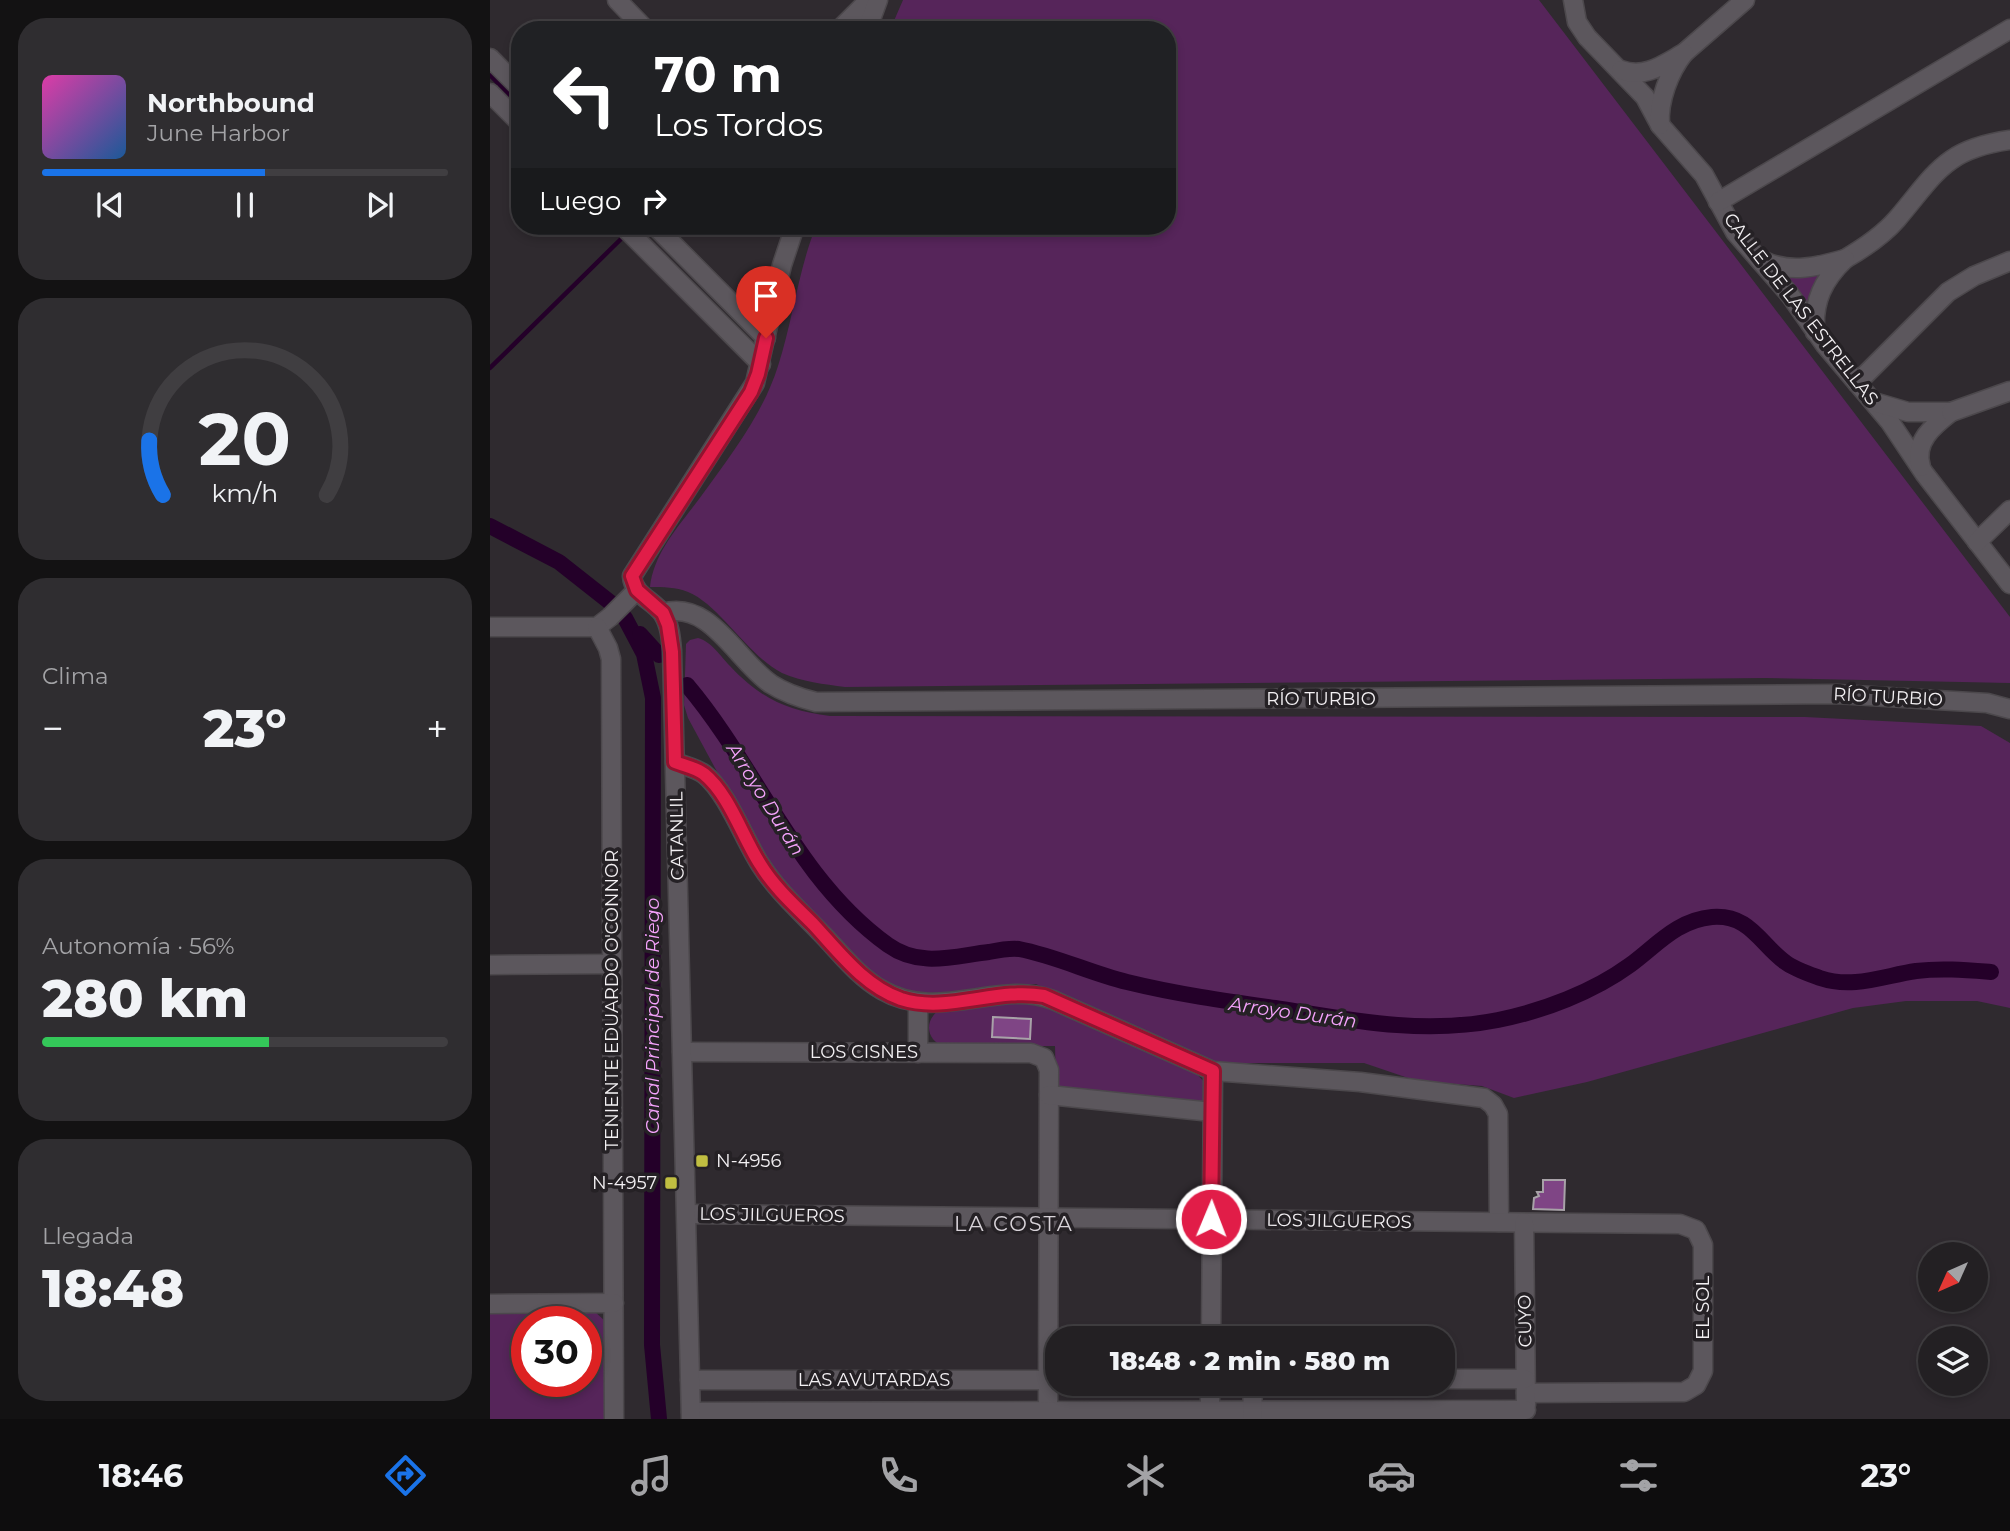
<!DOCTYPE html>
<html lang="es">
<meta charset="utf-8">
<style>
body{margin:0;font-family:Montserrat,sans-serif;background:#2f2d30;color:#f1f3f6;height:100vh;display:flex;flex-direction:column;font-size:26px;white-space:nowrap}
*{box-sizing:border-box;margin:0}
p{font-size:23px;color:#a3a3a6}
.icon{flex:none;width:38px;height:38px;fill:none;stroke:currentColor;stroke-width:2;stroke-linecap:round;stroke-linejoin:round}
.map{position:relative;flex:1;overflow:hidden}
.details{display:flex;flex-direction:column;gap:18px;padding:18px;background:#131213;width:490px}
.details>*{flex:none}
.guide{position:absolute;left:21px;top:21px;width:665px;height:214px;border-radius:28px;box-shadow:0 4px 10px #0003,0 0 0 2px #403e41;background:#202124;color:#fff;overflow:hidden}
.needle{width:46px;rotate:225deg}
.controls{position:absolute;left:1428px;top:1242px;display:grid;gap:14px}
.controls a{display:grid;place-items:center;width:70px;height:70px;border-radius:50%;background:#232023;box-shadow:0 4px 10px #0003,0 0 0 2px #403e41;font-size:35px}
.speed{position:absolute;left:21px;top:1306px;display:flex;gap:14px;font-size:35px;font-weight:700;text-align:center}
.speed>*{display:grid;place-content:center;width:91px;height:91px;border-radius:50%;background:#232023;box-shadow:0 4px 10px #0003,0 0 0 2px #403e41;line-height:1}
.speed .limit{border:10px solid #d22;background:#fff;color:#111}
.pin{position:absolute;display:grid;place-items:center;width:60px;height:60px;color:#fff;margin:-72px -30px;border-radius:50% 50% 50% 0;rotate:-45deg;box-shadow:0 0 7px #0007}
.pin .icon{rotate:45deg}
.me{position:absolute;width:77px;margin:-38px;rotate:1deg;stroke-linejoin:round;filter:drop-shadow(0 0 5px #0008)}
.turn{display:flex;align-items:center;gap:24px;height:147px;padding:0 28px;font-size:32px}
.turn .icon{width:91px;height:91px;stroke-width:2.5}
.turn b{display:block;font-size:49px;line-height:60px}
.then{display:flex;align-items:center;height:66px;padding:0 28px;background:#0003;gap:14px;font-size:26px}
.big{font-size:52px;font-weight:800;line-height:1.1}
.details .widget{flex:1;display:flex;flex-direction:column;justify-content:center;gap:10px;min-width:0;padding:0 24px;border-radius:28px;background:#2f2d30}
.details .dial{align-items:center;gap:0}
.dial svg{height:182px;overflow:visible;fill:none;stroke:#403e41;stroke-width:7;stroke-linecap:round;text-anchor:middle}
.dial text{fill:#f1f3f6;stroke:none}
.song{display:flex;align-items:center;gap:21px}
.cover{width:84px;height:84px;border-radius:10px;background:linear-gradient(135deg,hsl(320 70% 55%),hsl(210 70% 35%))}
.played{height:7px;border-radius:4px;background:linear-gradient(90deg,#1a73e8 55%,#403e41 55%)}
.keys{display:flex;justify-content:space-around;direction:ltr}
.heat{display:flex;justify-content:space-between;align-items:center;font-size:38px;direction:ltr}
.charge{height:10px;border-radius:5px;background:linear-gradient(90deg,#34c759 56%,#403e41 0)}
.trip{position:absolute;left:555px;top:1326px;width:410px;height:70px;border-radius:28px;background:#232023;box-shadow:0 4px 10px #0003,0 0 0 2px #403e41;font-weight:800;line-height:70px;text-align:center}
.dock{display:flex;height:112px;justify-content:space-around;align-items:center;background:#0e0d0e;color:#a3a3a6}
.dock .icon{width:49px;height:49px}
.dock .on{color:#1a73e8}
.dock b{font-size:32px;color:#f1f3f6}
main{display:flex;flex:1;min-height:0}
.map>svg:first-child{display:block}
.green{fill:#56255a;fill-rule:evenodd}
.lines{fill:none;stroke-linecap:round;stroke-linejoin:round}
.stream{stroke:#240029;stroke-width:4.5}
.canal{stroke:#240029;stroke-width:16}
.building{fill:#7f4585;stroke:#a8a2a8;stroke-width:2}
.minor-casing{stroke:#4c484c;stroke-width:21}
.minor{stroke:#5c575d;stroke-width:18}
.route-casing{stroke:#92132f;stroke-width:18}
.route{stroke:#e11d48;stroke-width:12}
.poi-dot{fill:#c0be41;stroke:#252125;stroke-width:2.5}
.labels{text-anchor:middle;stroke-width:7;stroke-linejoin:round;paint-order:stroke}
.street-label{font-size:18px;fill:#f3f0f3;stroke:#252125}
.poi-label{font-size:18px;fill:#f3f0f3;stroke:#252125;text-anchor:start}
.water-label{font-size:19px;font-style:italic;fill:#f5a3fc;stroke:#252125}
.quarter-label{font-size:21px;letter-spacing:2px;fill:#d8d3d9;stroke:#252125}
</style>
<main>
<section class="details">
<div class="widget">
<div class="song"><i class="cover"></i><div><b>Northbound</b><p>June Harbor</p></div></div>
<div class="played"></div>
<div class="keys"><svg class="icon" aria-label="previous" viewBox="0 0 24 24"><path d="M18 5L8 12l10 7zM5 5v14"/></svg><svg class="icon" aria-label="pause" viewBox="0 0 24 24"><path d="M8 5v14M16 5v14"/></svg><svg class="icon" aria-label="next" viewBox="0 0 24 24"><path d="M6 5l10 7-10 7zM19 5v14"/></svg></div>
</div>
<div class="widget dial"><svg viewBox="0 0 100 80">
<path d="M14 69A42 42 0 1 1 86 69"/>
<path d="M14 69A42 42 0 0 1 8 45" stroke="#1a73e8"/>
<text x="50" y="56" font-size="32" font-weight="700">20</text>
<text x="50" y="72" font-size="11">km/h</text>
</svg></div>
<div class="widget"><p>Clima</p>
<div class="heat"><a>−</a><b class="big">23°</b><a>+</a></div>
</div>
<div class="widget"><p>Autonomía · 56%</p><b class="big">280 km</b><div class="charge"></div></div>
<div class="widget"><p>Llegada</p><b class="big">18:48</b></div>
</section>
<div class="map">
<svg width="1520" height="1419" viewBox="0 0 1520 1419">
<rect width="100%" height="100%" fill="#2f2a2f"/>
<g class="green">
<path d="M413,0h636l471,617v66l-245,-5 -920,9c-21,-3 -43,-5 -63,-14 -35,-18 -62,-68 -94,-81 -13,-5 -24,-5 -38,-5 4,-36 31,-63 52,-92 29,-40 61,-81 76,-129 15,-46 20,-95 38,-140h351v-196h-277z"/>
<polygon points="1339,268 1319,305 1288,272"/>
<path d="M208,638c13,3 23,19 32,28 30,32 57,45 100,50l975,1 176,9 29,17v265l-33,-7h-71l-53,7 -266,74 -73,16 -32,-12 -65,-5 -53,-18h-147l-22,-7 -159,-72 -109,12 -9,-1 -32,-11 -17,-11 -83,-87 -25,-33 -73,-135 -4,-13 2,-61 4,-4z"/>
<path d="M532,1001l22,3 153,70 8,9 -2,19 -2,2 -138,-12 -7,-7 -1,-39 -110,1c-18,-6 -22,-25 -6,-37z"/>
<path d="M0,1311h104l11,10 1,98h-116zM37,1321h59v60h-59z"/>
</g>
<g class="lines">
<g class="stream">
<polyline points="0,75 30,105"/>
<polyline points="0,368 132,238"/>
</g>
<g class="canal">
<polyline points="0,526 69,562 121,603"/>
<polyline points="135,618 154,654 163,698 162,1345 169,1419"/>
<polyline points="150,634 169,655"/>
<path d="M197,685c71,84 109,194 201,260 32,23 66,11 101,7 10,-2 20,-4 30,-3 37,7 71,24 108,33 49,12 98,19 148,26 75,12 147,27 223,12 45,-9 95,-28 132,-55 26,-19 47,-45 82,-48 38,-3 48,27 73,45 9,7 24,12 35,16 33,11 63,-2 96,-7 25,-3 49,-1 75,1"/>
</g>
</g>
<g class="building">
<polygon points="503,1017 541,1019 540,1039 502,1037"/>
<polygon points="1053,1180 1075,1180 1074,1210 1043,1209 1044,1198 1049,1196 1047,1192 1053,1192"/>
</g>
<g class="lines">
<defs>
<g id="minor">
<polyline points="127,0 156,30"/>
<polyline points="1083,0 1087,22 1097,37 1155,97 1170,125 1214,175 1245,232 1300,295 1335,345 1400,422 1434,473 1520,584"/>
<polyline points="349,30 379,0"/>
<polyline points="377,30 388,0"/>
<polyline points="1194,53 1255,0"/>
<polyline points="0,58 30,88"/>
<path d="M1131,70c24,9 43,-6 63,-17 -15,19 -26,48 -24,72"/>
<polyline points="0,93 30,123"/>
<polyline points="1228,202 1520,29"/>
<polyline points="133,226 271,364"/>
<polyline points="165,226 276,338"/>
<path d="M1355,259c19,-11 38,-24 52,-40 39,-46 48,-70 113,-79"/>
<path d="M1272,260c27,14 55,7 83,-1 -22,21 -32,42 -30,73"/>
<polyline points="1367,383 1458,292 1484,276 1520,261"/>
<path d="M1384,402l34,10h43c-18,14 -38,30 -30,55"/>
<polyline points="1461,412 1520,391"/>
<polyline points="1487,542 1520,510"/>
<path d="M173,613c47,-14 74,48 108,71 14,9 29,14 45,18l1021,-8 150,9 23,6"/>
<polyline points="0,627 107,627 120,617 147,590"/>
<polyline points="107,627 118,648 121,659 124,1419"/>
<path d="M185,762c10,4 21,6 29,12 23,18 40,65 56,90 17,27 42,49 64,72 18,19 35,41 58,54 56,33 117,-11 171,10l160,71 147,11 124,16 9,7 5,9 1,108"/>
<polyline points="0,965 122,964"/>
<polyline points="192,1052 541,1053 554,1058 559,1070 558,1411"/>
<polyline points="428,1053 428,1002"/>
<polyline points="559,1095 722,1112"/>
<polyline points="197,1214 1190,1224 1206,1230 1213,1245 1213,1371 1206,1385 1194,1392 1036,1393"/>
<polyline points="1034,1223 1036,1405"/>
<polyline points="0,1304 124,1303"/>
<polyline points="721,1339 723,1071"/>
<polyline points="952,1379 1035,1379"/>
<polyline points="200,1380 567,1380"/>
<polyline points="720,1411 720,1384"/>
<polyline points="201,1412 1036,1410"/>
<path d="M201,1419l-19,-768c-1,-12 -2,-26 -9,-37 -10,-14 -30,-19 -31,-38l123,-193 27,-118 13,-39"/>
<polyline points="762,1419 763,1384"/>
</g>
</defs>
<use href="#minor" class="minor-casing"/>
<use href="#minor" class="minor"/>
</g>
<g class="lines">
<defs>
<path id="route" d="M276,338l-8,36 -7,18 -119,184 5,14 26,23 5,12 4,27 3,110c10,4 21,6 29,12 25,20 39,64 56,90 14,23 34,41 53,60 26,28 51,62 88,75 46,15 96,-12 143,-3l169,75 -2,148"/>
</defs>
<use href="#route" class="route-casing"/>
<use href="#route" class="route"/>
</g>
<g class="poi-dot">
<rect x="205" y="1154" width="14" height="14" rx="3.5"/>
<rect x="174" y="1176" width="14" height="14" rx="3.5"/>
</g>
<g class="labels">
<g class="street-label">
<text transform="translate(1311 309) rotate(52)" y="6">CALLE DE LAS ESTRELLAS</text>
<text transform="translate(1398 697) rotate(3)" y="6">RÍO TURBIO</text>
<text x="831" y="705">RÍO TURBIO</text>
<text transform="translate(187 836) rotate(-91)" y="6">CATANLIL</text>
<text transform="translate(122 1000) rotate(-90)" y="6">TENIENTE EDUARDO O'CONNOR</text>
<text x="374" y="1058">LOS CISNES</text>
<text transform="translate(282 1215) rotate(1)" y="6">LOS JILGUEROS</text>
<text transform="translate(849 1221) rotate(1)" y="6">LOS JILGUEROS</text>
<text transform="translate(1213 1308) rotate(-90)" y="6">EL SOL</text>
<text transform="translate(1035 1321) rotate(-91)" y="6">CUYO</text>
<text x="384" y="1386">LAS AVUTARDAS</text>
</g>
<g class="poi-label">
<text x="226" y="1167">N-4956</text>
<text x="167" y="1189" text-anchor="end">N-4957</text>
</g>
<g class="water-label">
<text transform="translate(276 799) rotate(58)" y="7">Arroyo Durán</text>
<text transform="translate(803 1012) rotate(8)" y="7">Arroyo Durán</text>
<text transform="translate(162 1016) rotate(-90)" y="7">Canal Principal de Riego</text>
</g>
<g class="quarter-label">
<text x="524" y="1231">LA COSTA</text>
</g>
</g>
</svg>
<div class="controls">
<a><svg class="needle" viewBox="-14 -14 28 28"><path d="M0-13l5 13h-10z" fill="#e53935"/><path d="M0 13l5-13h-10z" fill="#a3a3a6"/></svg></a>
<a><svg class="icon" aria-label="layers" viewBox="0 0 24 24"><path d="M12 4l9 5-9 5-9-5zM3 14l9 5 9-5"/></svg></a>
</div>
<div class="speed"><div class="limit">30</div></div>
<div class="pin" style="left:276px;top:338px;background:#d93025"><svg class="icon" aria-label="arrive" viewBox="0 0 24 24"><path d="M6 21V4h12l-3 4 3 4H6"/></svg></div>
<svg class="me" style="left:721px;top:1219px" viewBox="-20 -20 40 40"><circle r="17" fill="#e11d48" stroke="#fff" stroke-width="3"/><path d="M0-11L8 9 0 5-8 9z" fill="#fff"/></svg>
<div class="trip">18:48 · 2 min · 580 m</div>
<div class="guide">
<div class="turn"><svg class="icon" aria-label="left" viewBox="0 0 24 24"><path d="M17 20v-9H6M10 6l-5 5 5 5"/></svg><div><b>70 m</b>Los Tordos</div></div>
<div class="then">Luego<svg class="icon" aria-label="right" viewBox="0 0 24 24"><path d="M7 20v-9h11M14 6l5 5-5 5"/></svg></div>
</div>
</div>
</main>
<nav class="dock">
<b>18:46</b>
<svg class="icon on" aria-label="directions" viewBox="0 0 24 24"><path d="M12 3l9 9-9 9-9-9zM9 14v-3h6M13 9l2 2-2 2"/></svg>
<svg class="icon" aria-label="music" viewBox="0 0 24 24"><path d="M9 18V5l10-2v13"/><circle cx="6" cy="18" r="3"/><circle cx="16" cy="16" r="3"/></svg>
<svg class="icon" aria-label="phone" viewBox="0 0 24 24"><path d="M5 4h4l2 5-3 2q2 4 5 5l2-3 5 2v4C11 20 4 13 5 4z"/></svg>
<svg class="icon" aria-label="climate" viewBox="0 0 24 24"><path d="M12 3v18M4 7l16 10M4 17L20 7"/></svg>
<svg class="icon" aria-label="car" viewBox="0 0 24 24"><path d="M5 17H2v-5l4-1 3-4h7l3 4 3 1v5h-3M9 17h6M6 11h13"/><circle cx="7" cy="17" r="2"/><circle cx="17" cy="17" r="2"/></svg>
<svg class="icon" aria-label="filters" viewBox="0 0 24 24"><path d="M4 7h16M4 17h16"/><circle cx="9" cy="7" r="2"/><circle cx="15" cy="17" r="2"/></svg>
<b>23°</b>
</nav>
